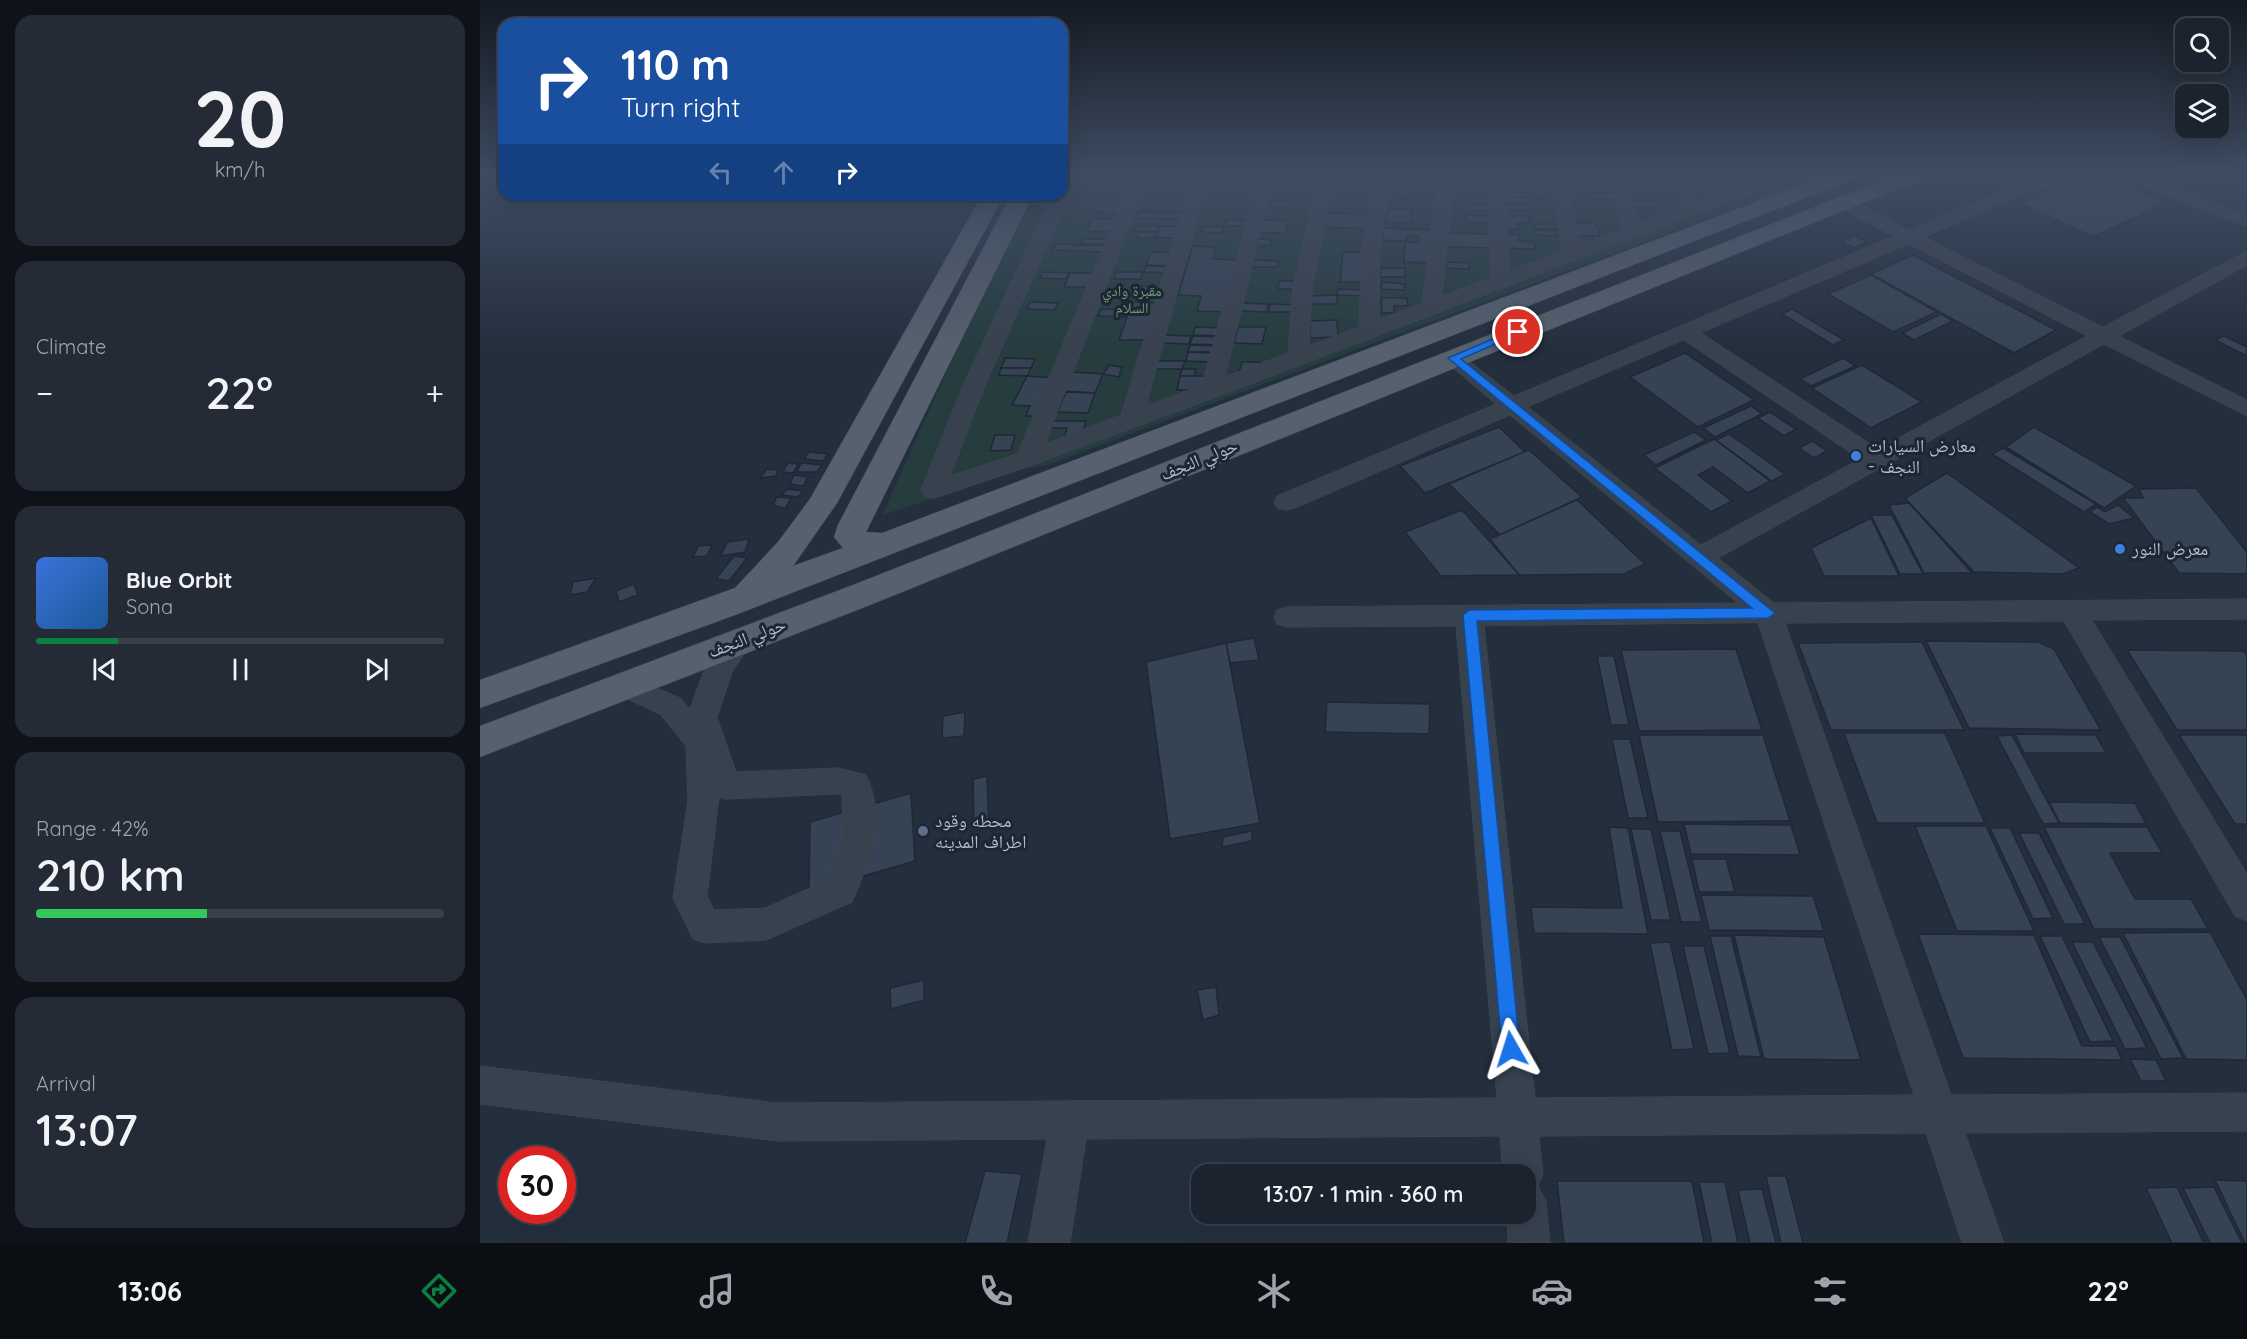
<!DOCTYPE html>
<meta charset="utf-8">
<style>
body{margin:0;font-family:Quicksand,"Noto Naskh Arabic",sans-serif;background:#242b36;color:#f1f3f6;height:100vh;display:flex;flex-direction:column;font-size:22px;white-space:nowrap}
*{box-sizing:border-box;margin:0}
p{font-size:20px;color:#a0a4aa}
.icon{flex:none;width:33px;height:33px;fill:none;stroke:currentColor;stroke-width:2;stroke-linecap:round;stroke-linejoin:round}
.map{position:relative;flex:1;overflow:hidden}
.sheet{display:flex;flex-direction:column;gap:15px;padding:15px;background:#0f1319;width:480px}
.sheet>*{flex:none}
.hud{position:absolute;left:18px;top:18px;width:570px;height:183px;border-radius:18px;box-shadow:0 6px 24px #0002,0 0 0 2px #39404a;background:#1a4fa0;color:#fff;overflow:hidden}
.controls{position:absolute;left:1695px;top:18px;display:grid;gap:12px}
.controls a{display:grid;place-items:center;width:54px;height:54px;border-radius:12px;background:#1b232e;box-shadow:0 6px 24px #0002,0 0 0 2px #39404a;font-size:30px}
.speed{position:absolute;left:18px;top:1146px;display:flex;gap:12px;font-size:30px;font-weight:700;text-align:center}
.speed>*{display:grid;place-content:center;width:78px;height:78px;border-radius:50%;background:#1b232e;box-shadow:0 6px 24px #0002,0 0 0 2px #39404a;line-height:1}
.speed .limit{border:9px solid #d22;background:#fff;color:#111}
.pin{position:absolute;display:grid;place-items:center;width:51px;height:51px;color:#fff;margin:-26px;border:3px solid #fff;border-radius:50%;box-shadow:0 2px 6px #0007}
.me{position:absolute;width:66px;margin:-33px;rotate:354deg;stroke-linejoin:round;filter:drop-shadow(0 0 4px #0008)}
.turn{display:flex;align-items:center;gap:21px;height:126px;padding:0 24px;font-size:27px}
.turn .icon{width:78px;height:78px;stroke-width:2.5}
.turn b{display:block;font-size:42px;line-height:51px}
.lanes{display:flex;align-items:center;height:57px;padding:0 24px;background:#0003;justify-content:center;gap:30px;direction:ltr}
.lanes .off{opacity:.35}
.big{font-size:45px;font-weight:600;line-height:1.1}
.sheet .tile{flex:1;display:flex;flex-direction:column;justify-content:center;gap:9px;min-width:0;padding:0 21px;border-radius:18px;background:#242b36}
.sheet .dial{align-items:center;gap:0}
.dial b{font-size:78px;line-height:1}
.song{display:flex;align-items:center;gap:18px}
.cover{width:72px;height:72px;border-radius:9px;background:linear-gradient(135deg,hsl(220 70% 55%),hsl(210 70% 35%))}
.played{height:6px;border-radius:3px;background:linear-gradient(90deg,#0b8043 20%,#39404a 20%)}
.keys{display:flex;justify-content:space-around;direction:ltr}
.heat{display:flex;justify-content:space-between;align-items:center;font-size:33px;direction:ltr}
.charge{height:9px;border-radius:4px;background:linear-gradient(90deg,#34c759 42%,#39404a 0)}
.trip{position:absolute;left:711px;top:1164px;width:345px;height:60px;border-radius:18px;background:#1b232e;box-shadow:0 6px 24px #0002,0 0 0 2px #39404a;font-weight:600;line-height:60px;text-align:center}
.tabs{display:flex;height:96px;justify-content:space-around;align-items:center;background:#0b0e12;color:#a0a4aa}
.tabs .icon{width:42px;height:42px}
.tabs .selected{color:#0b8043}
.tabs b{font-size:27px;color:#f1f3f6}
main{display:flex;flex:1;min-height:0}
.map>svg:first-child{display:block}
.green{fill:#263c3f}
.building{fill:#364354;stroke:#1f2835;stroke-width:1.5}
.lines{fill:none;stroke-linecap:round;stroke-linejoin:round}
.minor-casing{stroke:#414a57;stroke-width:1}
.major-casing{stroke:#414a57;stroke-width:1}
.minor{fill:#38414e;fill-rule:evenodd}
.major{fill:#56606e;fill-rule:evenodd}
.route{fill:#1a73e8;stroke:#114b97;stroke-width:1.5}
.shop-dot{fill:#3f7fe0;stroke:#1d2633;stroke-width:2}
.service-dot{fill:#5c6f8a;stroke:#1d2633;stroke-width:2}
.labels{text-anchor:middle;stroke-width:6;stroke-linejoin:round;paint-order:stroke}
.far-park-label{font-size:15px;fill:#6b9a76;stroke:#1d2633}
.poi-label{font-size:18px;fill:#b4bcc9;stroke:#1d2633;text-anchor:start}
.street-label{font-size:18px;fill:#b4bcc9;stroke:#1d2633}
</style>
<main>
<section class="sheet">
<div class="tile dial"><b>20</b><p>km/h</p></div>
<div class="tile"><p>Climate</p>
<div class="heat"><a>−</a><b class="big">22°</b><a>+</a></div>
</div>
<div class="tile">
<div class="song"><i class="cover"></i><div><b>Blue Orbit</b><p>Sona</p></div></div>
<div class="played"></div>
<div class="keys"><svg class="icon" aria-label="previous" viewBox="0 0 24 24"><path d="M18 5L8 12l10 7zM5 5v14"/></svg><svg class="icon" aria-label="pause" viewBox="0 0 24 24"><path d="M8 5v14M16 5v14"/></svg><svg class="icon" aria-label="next" viewBox="0 0 24 24"><path d="M6 5l10 7-10 7zM19 5v14"/></svg></div>
</div>
<div class="tile"><p>Range · 42%</p><b class="big">210 km</b><div class="charge"></div></div>
<div class="tile"><p>Arrival</p><b class="big">13:07</b></div>
</section>
<div class="map">
<svg width="1767" height="1243" viewBox="0 0 1767 1243">
<rect width="100%" height="100%" fill="#242f3e"/>
<polygon class="green" points="582,174 1347,174 567,465 548,468 402,515 519,256 558,195 582,195"/>
<g class="building">
<polygon points="914,174 933,175 933,180 913,179"/>
<polygon points="936,174 958,174 957,181 935,180"/>
<polygon points="1605,174 1618,174 1686,203 1613,237 1540,203"/>
<polygon points="605,177 630,178 623,194 598,194"/>
<polygon points="1187,177 1207,177 1210,185 1190,184"/>
<polygon points="757,178 781,178 780,184 756,184"/>
<polygon points="914,180 935,181 935,186 914,186"/>
<polygon points="937,181 957,182 957,186 937,185"/>
<polygon points="1082,181 1130,182 1131,187 1083,186"/>
<polygon points="670,183 694,183 693,189 668,189"/>
<polygon points="852,183 876,184 875,191 850,190"/>
<polygon points="1012,185 1014,191 978,192 977,186"/>
<polygon points="935,186 956,187 956,192 935,192"/>
<polygon points="915,187 934,187 934,197 912,197"/>
<polygon points="1083,187 1108,187 1109,192 1085,192"/>
<polygon points="1213,189 1220,204 1202,208 1195,190"/>
<polygon points="877,190 899,191 898,197 875,195"/>
<polygon points="1025,191 1048,192 1049,197 1026,197"/>
<polygon points="1050,191 1071,192 1072,198 1049,197"/>
<polygon points="936,192 955,193 955,198 936,198"/>
<polygon points="1109,193 1134,193 1136,199 1111,199"/>
<polygon points="1024,197 1050,198 1050,204 1025,203"/>
<polygon points="990,198 1010,198 1011,203 990,203"/>
<polygon points="1174,200 1177,207 1152,207 1150,201"/>
<polygon points="788,201 814,202 813,208 787,207"/>
<polygon points="1011,204 1012,210 992,210 991,205"/>
<polygon points="1025,204 1048,204 1049,210 1025,210"/>
<polygon points="617,206 644,207 641,213 614,212"/>
<polygon points="910,208 932,209 931,223 904,222"/>
<polygon points="658,212 709,213 708,219 656,218"/>
<polygon points="846,213 894,215 892,229 843,227"/>
<polygon points="986,215 1011,216 1011,223 986,222"/>
<polygon points="1024,216 1048,216 1050,223 1037,223 1038,229 1025,228"/>
<polygon points="612,219 641,219 633,232 607,231"/>
<polygon points="746,220 770,221 769,226 745,226"/>
<polygon points="783,220 808,221 805,233 780,233"/>
<polygon points="1093,223 1117,224 1120,236 1096,236"/>
<polygon points="1053,224 1076,224 1077,229 1054,229"/>
<polygon points="656,226 679,226 677,231 654,231"/>
<polygon points="680,226 705,226 702,238 676,238"/>
<polygon points="722,226 743,227 742,233 721,232"/>
<polygon points="903,228 953,230 953,263 924,262 925,242 939,242 939,236 927,235 927,241 902,240"/>
<polygon points="1055,230 1076,231 1077,236 1055,235"/>
<polygon points="659,232 677,232 675,238 657,238"/>
<polygon points="962,233 1011,234 1012,248 963,247"/>
<polygon points="1025,234 1039,235 1039,241 1054,242 1055,249 1026,248"/>
<polygon points="1375,236 1387,242 1374,248 1362,242"/>
<polygon points="603,239 632,239 630,244 601,244"/>
<polygon points="779,239 792,240 790,246 777,246"/>
<polygon points="575,244 628,246 625,252 572,250"/>
<polygon points="713,246 736,247 733,259 760,260 747,312 717,311 721,296 698,295"/>
<polygon points="671,252 696,253 692,266 666,265"/>
<polygon points="863,252 891,253 889,282 860,282"/>
<polygon points="1433,255 1576,330 1534,353 1391,274"/>
<polygon points="774,260 798,261 797,267 772,267"/>
<polygon points="966,262 989,263 989,269 966,268"/>
<polygon points="666,266 693,267 691,273 664,272"/>
<rect x="900" y="268" width="25" height="9"/>
<polygon points="563,272 589,273 586,279 560,278"/>
<polygon points="636,272 663,272 661,279 634,279"/>
<polygon points="590,273 618,273 614,287 584,287"/>
<polygon points="1391,275 1457,312 1413,332 1348,294"/>
<polygon points="799,281 822,281 821,289 798,289"/>
<polygon points="902,282 925,284 924,290 901,289"/>
<polygon points="662,286 685,288 681,295 658,294"/>
<polygon points="858,289 886,290 886,296 857,295"/>
<polygon points="857,295 857,304 831,304 831,296"/>
<polygon points="901,298 927,298 928,306 914,306 914,313 902,313"/>
<polygon points="550,302 578,303 575,310 547,309"/>
<polygon points="653,302 680,303 667,340 639,340 647,317 618,316 621,309 650,310"/>
<polygon points="762,303 788,304 787,312 761,311"/>
<polygon points="790,304 817,305 816,312 789,312"/>
<polygon points="1312,309 1364,340 1353,345 1302,314"/>
<polygon points="1461,314 1473,321 1434,340 1422,333"/>
<polygon points="857,320 858,337 830,338 830,321"/>
<polygon points="715,327 742,328 740,336 713,335"/>
<polygon points="758,327 786,327 782,344 754,343"/>
<polygon points="685,335 711,336 709,344 683,343"/>
<polygon points="713,336 740,337 738,345 710,344"/>
<polygon points="1744,336 1767,347 1767,356 1735,340"/>
<polygon points="710,345 737,346 735,352 708,352"/>
<polygon points="708,352 736,353 733,362 706,361"/>
<polygon points="1205,353 1274,400 1218,427 1150,377"/>
<polygon points="525,358 555,359 551,368 521,368"/>
<polygon points="1363,358 1375,366 1331,386 1320,379"/>
<polygon points="676,361 705,361 702,369 674,369"/>
<polygon points="762,362 780,362 779,369 758,376"/>
<polygon points="629,365 642,367 639,377 623,374"/>
<polygon points="1382,365 1442,402 1391,428 1332,388"/>
<polygon points="521,368 551,368 547,376 519,375"/>
<polygon points="702,369 716,369 714,377 700,376"/>
<polygon points="592,372 623,374 615,393 584,391"/>
<polygon points="547,376 575,378 559,416 546,416 550,406 532,405"/>
<polygon points="700,376 730,376 728,390 697,390"/>
<polygon points="586,392 615,393 608,413 578,412"/>
<polygon points="1271,406 1282,414 1235,437 1223,428"/>
<polygon points="1290,412 1316,429 1304,436 1278,418"/>
<polygon points="573,421 606,421 602,434 584,438 587,428 571,428"/>
<polygon points="1019,427 1045,452 945,493 920,466"/>
<polygon points="1554,427 1656,486 1624,508 1526,447"/>
<polygon points="1214,432 1226,440 1176,465 1164,455"/>
<polygon points="1249,434 1305,474 1292,481 1236,440"/>
<polygon points="515,435 535,435 531,450 510,451"/>
<polygon points="1234,439 1290,481 1268,493 1233,467 1218,475 1252,501 1231,512 1175,468"/>
<polygon points="1332,441 1347,451 1334,458 1319,448"/>
<polygon points="1523,448 1616,504 1604,512 1512,454"/>
<polygon points="1049,450 1102,497 1020,535 969,484"/>
<polygon points="329,452 348,454 343,461 324,459"/>
<polygon points="308,463 318,464 313,473 303,472"/>
<polygon points="321,463 342,465 337,472 317,472"/>
<polygon points="287,469 298,470 296,476 280,478"/>
<polygon points="1467,473 1599,568 1583,574 1494,572 1425,498"/>
<polygon points="314,475 328,477 323,486 310,484"/>
<polygon points="1716,488 1767,552 1767,574 1699,573 1643,498 1663,498 1659,489"/>
<polygon points="307,489 323,491 318,497 302,495"/>
<polygon points="297,497 311,498 305,509 293,505"/>
<polygon points="1097,500 1165,564 1144,574 1039,575 1010,539"/>
<polygon points="1429,503 1492,573 1444,573 1409,505"/>
<polygon points="1638,505 1654,518 1629,524 1610,512 1617,507 1625,512"/>
<polygon points="982,510 1039,575 961,576 925,532"/>
<polygon points="1391,515 1412,515 1443,574 1420,574"/>
<polygon points="1391,518 1419,576 1344,576 1331,548"/>
<polygon points="269,539 265,552 241,556 247,542"/>
<polygon points="232,545 227,556 213,557 218,546"/>
<polygon points="254,556 267,558 249,581 236,579"/>
<polygon points="116,578 107,592 90,595 93,582"/>
<polygon points="154,584 158,595 139,602 136,591"/>
<polygon points="774,638 779,660 750,663 746,643"/>
<polygon points="1446,641 1558,642 1574,649 1621,730 1489,728"/>
<polygon points="1442,642 1484,730 1351,730 1318,643"/>
<polygon points="746,643 780,823 690,839 666,662"/>
<polygon points="1256,649 1282,730 1159,731 1141,650"/>
<polygon points="1647,650 1764,651 1767,655 1767,730 1697,730"/>
<polygon points="1117,656 1134,656 1149,725 1131,725"/>
<polygon points="847,702 950,704 949,734 845,732"/>
<polygon points="485,712 484,736 462,738 463,716"/>
<polygon points="1364,733 1465,733 1505,823 1397,823"/>
<polygon points="1535,734 1616,735 1626,753 1544,753"/>
<polygon points="1159,735 1283,735 1310,821 1178,822"/>
<polygon points="1532,735 1579,823 1563,824 1517,736"/>
<polygon points="1699,735 1767,735 1767,824 1755,824"/>
<polygon points="1132,739 1150,739 1168,818 1148,818"/>
<polygon points="507,776 509,828 494,831 493,779"/>
<polygon points="431,793 435,861 329,892 330,822"/>
<polygon points="1569,802 1655,803 1666,824 1580,823"/>
<polygon points="1204,824 1311,825 1320,855 1211,854"/>
<polygon points="1435,826 1506,826 1554,931 1477,931"/>
<polygon points="1129,827 1148,828 1168,934 1054,933 1051,907 1142,908"/>
<polygon points="1564,827 1667,827 1682,853 1630,853 1655,899 1711,899 1728,929 1614,929"/>
<polygon points="1510,828 1530,828 1573,918 1553,919"/>
<polygon points="1151,829 1171,829 1191,920 1171,920"/>
<polygon points="772,831 772,841 742,847 743,837"/>
<polygon points="1180,831 1200,831 1222,922 1201,922"/>
<polygon points="1539,833 1559,833 1605,924 1584,924"/>
<polygon points="1212,859 1246,859 1255,892 1219,892"/>
<polygon points="1221,895 1333,896 1344,931 1229,930"/>
<polygon points="1730,932 1767,1000 1767,1060 1706,1059 1643,933"/>
<polygon points="1438,934 1554,935 1602,1046 1636,1046 1642,1060 1483,1058"/>
<polygon points="1254,935 1344,937 1381,1060 1284,1059"/>
<polygon points="1230,936 1251,936 1281,1057 1258,1056"/>
<polygon points="1560,936 1582,936 1633,1041 1610,1042"/>
<polygon points="1619,937 1640,937 1703,1058 1681,1059"/>
<polygon points="1190,942 1214,1049 1192,1050 1170,943"/>
<polygon points="1592,942 1613,942 1667,1048 1645,1049"/>
<polygon points="1203,946 1224,946 1250,1053 1228,1054"/>
<polygon points="444,980 444,1000 411,1009 410,988"/>
<polygon points="736,987 739,1015 723,1020 717,990"/>
<polygon points="1650,1059 1676,1060 1686,1081 1661,1081"/>
<polygon points="505,1171 542,1174 527,1243 485,1243"/>
<polygon points="1286,1176 1306,1176 1323,1243 1301,1243"/>
<polygon points="1735,1180 1767,1181 1767,1243 1765,1243"/>
<polygon points="1077,1181 1212,1181 1224,1243 1084,1243"/>
<polygon points="1219,1182 1245,1182 1258,1243 1232,1243"/>
<polygon points="1697,1187 1724,1243 1692,1243 1666,1188"/>
<polygon points="1734,1187 1762,1243 1730,1243 1703,1188"/>
<polygon points="1282,1189 1296,1243 1270,1243 1258,1190"/>
</g>
<g class="lines">
<defs>
<g id="minor">
<polygon points="654,174 670,174 565,444 641,415 714,174 730,174 666,406 722,385 779,174 795,174 745,377 808,353 813,289 839,174 855,174 832,289 829,346 879,327 882,246 895,174 911,174 900,246 899,319 942,304 958,174 974,174 962,296 1010,278 1009,174 1025,174 1029,271 1083,251 1070,174 1086,174 1100,245 1141,229 1130,174 1146,174 1158,223 1290,174 1313,174 1311,178 739,396 555,464 461,496 453,498 445,496 441,490 484,383 572,195 582,195 582,190 590,195 506,383 470,476 537,454"/>
<path d="M1562,174h22l-2,4 -138,59 179,90 144,-76v14l-128,71 128,64v16l-143,-72 -386,214 56,45 473,-4v20l-155,1 155,254v47l-12,-5 -171,-295 -279,2 166,472 296,-2v38l-282,2 39,110h-42l-36,-110 -387,3 4,38 -5,12 8,15 4,42h-42l-1,-29h19v-40h-23l-3,-38 -414,3 -16,104h-42l19,-104 -270,2 -297,-37v-38l297,37 720,-5 -41,-472 -169,1 -10,-3 -3,-7 3,-7 10,-3 451,-4 -228,-188 -215,93 -9,2 -9,-2 -3,-6 3,-6 219,-92 -50,-42 -3,-4 3,-4h14l54,42 380,-160 -57,-29 -3,-4 3,-4h12l60,31zM1429,244l178,92 -209,113 -177,-116zM1204,340l176,119 -159,86 -173,-138zM1278,623l156,472 -379,3 -51,-472z"/>
<polygon points="1641,174 1664,174 1767,216 1767,227 1643,178"/>
<path d="M259,630l10,3 4,8 -21,31 -15,45 19,55 102,-4 28,7c21,43 4,86 -14,127l-86,38 -61,3 -12,-4 -20,-41 15,-97 -2,-55 -26,-32 -46,-21 -4,-8 4,-8 10,-3 56,24 10,11c10,-26 20,-69 49,-79zM358,794l4,1v6l1,38 -15,41 -63,28 -51,2 -7,-14 12,-99 6,2z"/>
</g>
<g id="major">
<polygon points="1350,174 1379,174 1376,178 255,615 0,708 0,680 255,588 298,542 330,499 502,195 524,195 357,503 313,566 363,548 354,537 358,525 531,195 553,195 386,532 402,533"/>
<polygon points="1419,174 1447,174 1444,178 395,603 0,757 0,726 373,585"/>
</g>
</defs>
<use href="#minor" class="minor-casing"/>
<use href="#major" class="major-casing"/>
<use href="#minor" class="minor"/>
<use href="#major" class="major"/>
</g>
<linearGradient id="sky" x2="0" y2="1"><stop stop-color="#141a22"/><stop offset="0.5" stop-color="#3f4d63"/><stop offset="1" stop-color="#3f4d63" stop-opacity="0"/></linearGradient>
<rect width="1767" height="348" fill="url(#sky)"/>
<polygon class="route" points="1034,330 1043,332 981,359 1295,613 1288,618 997,621 1040,1049 1038,1055 1031,1058 1024,1055 1022,1049 983,615 989,610 1272,608 968,358"/>
<g class="shop-dot">
<circle cx="1376" cy="456" r="6"/>
<circle cx="1640" cy="549" r="6"/>
</g>
<circle class="service-dot" cx="443" cy="831" r="6"/>
<g class="labels">
<g class="far-park-label">
<text x="652" y="296">مقبرة وادي<tspan x="652" dy="17">السلام</tspan></text>
</g>
<g class="poi-label">
<text x="1388" y="452">معارض السيارات<tspan x="1388" dy="21">- النجف</tspan></text>
<text x="1652" y="555">معرض النور</text>
<text x="455" y="827">محطه وقود<tspan x="455" dy="21">اطراف المدينه</tspan></text>
</g>
<g class="street-label">
<text transform="translate(719 460) rotate(-22)" y="6">حولي النجف</text>
<text transform="translate(267 638) rotate(-21)" y="6">حولي النجف</text>
</g>
</g>
</svg>
<div class="controls">
<a><svg class="icon" aria-label="search" viewBox="0 0 24 24"><circle cx="10" cy="10" r="6"/><path d="M15 15l6 6"/></svg></a>
<a><svg class="icon" aria-label="layers" viewBox="0 0 24 24"><path d="M12 4l9 5-9 5-9-5zM3 14l9 5 9-5"/></svg></a>
</div>
<div class="speed"><div class="limit">30</div></div>
<div class="pin" style="left:1038px;top:332px;background:#d93025"><svg class="icon" aria-label="arrive" viewBox="0 0 24 24"><path d="M6 21V4h12l-3 4 3 4H6"/></svg></div>
<svg class="me" style="left:1031px;top:1049px" viewBox="-20 -20 40 40"><path d="M0-17L14 15 0 8-14 15z" fill="#1a73e8" stroke="#fff" stroke-width="4"/></svg>
<div class="trip">13:07 · 1 min · 360 m</div>
<div class="hud">
<div class="turn"><svg class="icon" aria-label="right" viewBox="0 0 24 24"><path d="M7 20v-9h11M14 6l5 5-5 5"/></svg><div><b>110 m</b>Turn right</div></div>
<div class="lanes"><svg class="icon off" aria-label="left" viewBox="0 0 24 24"><path d="M17 20v-9H6M10 6l-5 5 5 5"/></svg><svg class="icon off" aria-label="ahead" viewBox="0 0 24 24"><path d="M12 20V5M6 11l6-6 6 6"/></svg><svg class="icon" aria-label="right" viewBox="0 0 24 24"><path d="M7 20v-9h11M14 6l5 5-5 5"/></svg></div>
</div>
</div>
</main>
<nav class="tabs">
<b>13:06</b>
<svg class="icon selected" aria-label="directions" viewBox="0 0 24 24"><path d="M12 3l9 9-9 9-9-9zM9 14v-3h6M13 9l2 2-2 2"/></svg>
<svg class="icon" aria-label="music" viewBox="0 0 24 24"><path d="M9 18V5l10-2v13"/><circle cx="6" cy="18" r="3"/><circle cx="16" cy="16" r="3"/></svg>
<svg class="icon" aria-label="phone" viewBox="0 0 24 24"><path d="M5 4h4l2 5-3 2q2 4 5 5l2-3 5 2v4C11 20 4 13 5 4z"/></svg>
<svg class="icon" aria-label="climate" viewBox="0 0 24 24"><path d="M12 3v18M4 7l16 10M4 17L20 7"/></svg>
<svg class="icon" aria-label="car" viewBox="0 0 24 24"><path d="M5 17H2v-5l4-1 3-4h7l3 4 3 1v5h-3M9 17h6M6 11h13"/><circle cx="7" cy="17" r="2"/><circle cx="17" cy="17" r="2"/></svg>
<svg class="icon" aria-label="filters" viewBox="0 0 24 24"><path d="M4 7h16M4 17h16"/><circle cx="9" cy="7" r="2"/><circle cx="15" cy="17" r="2"/></svg>
<b>22°</b>
</nav>
